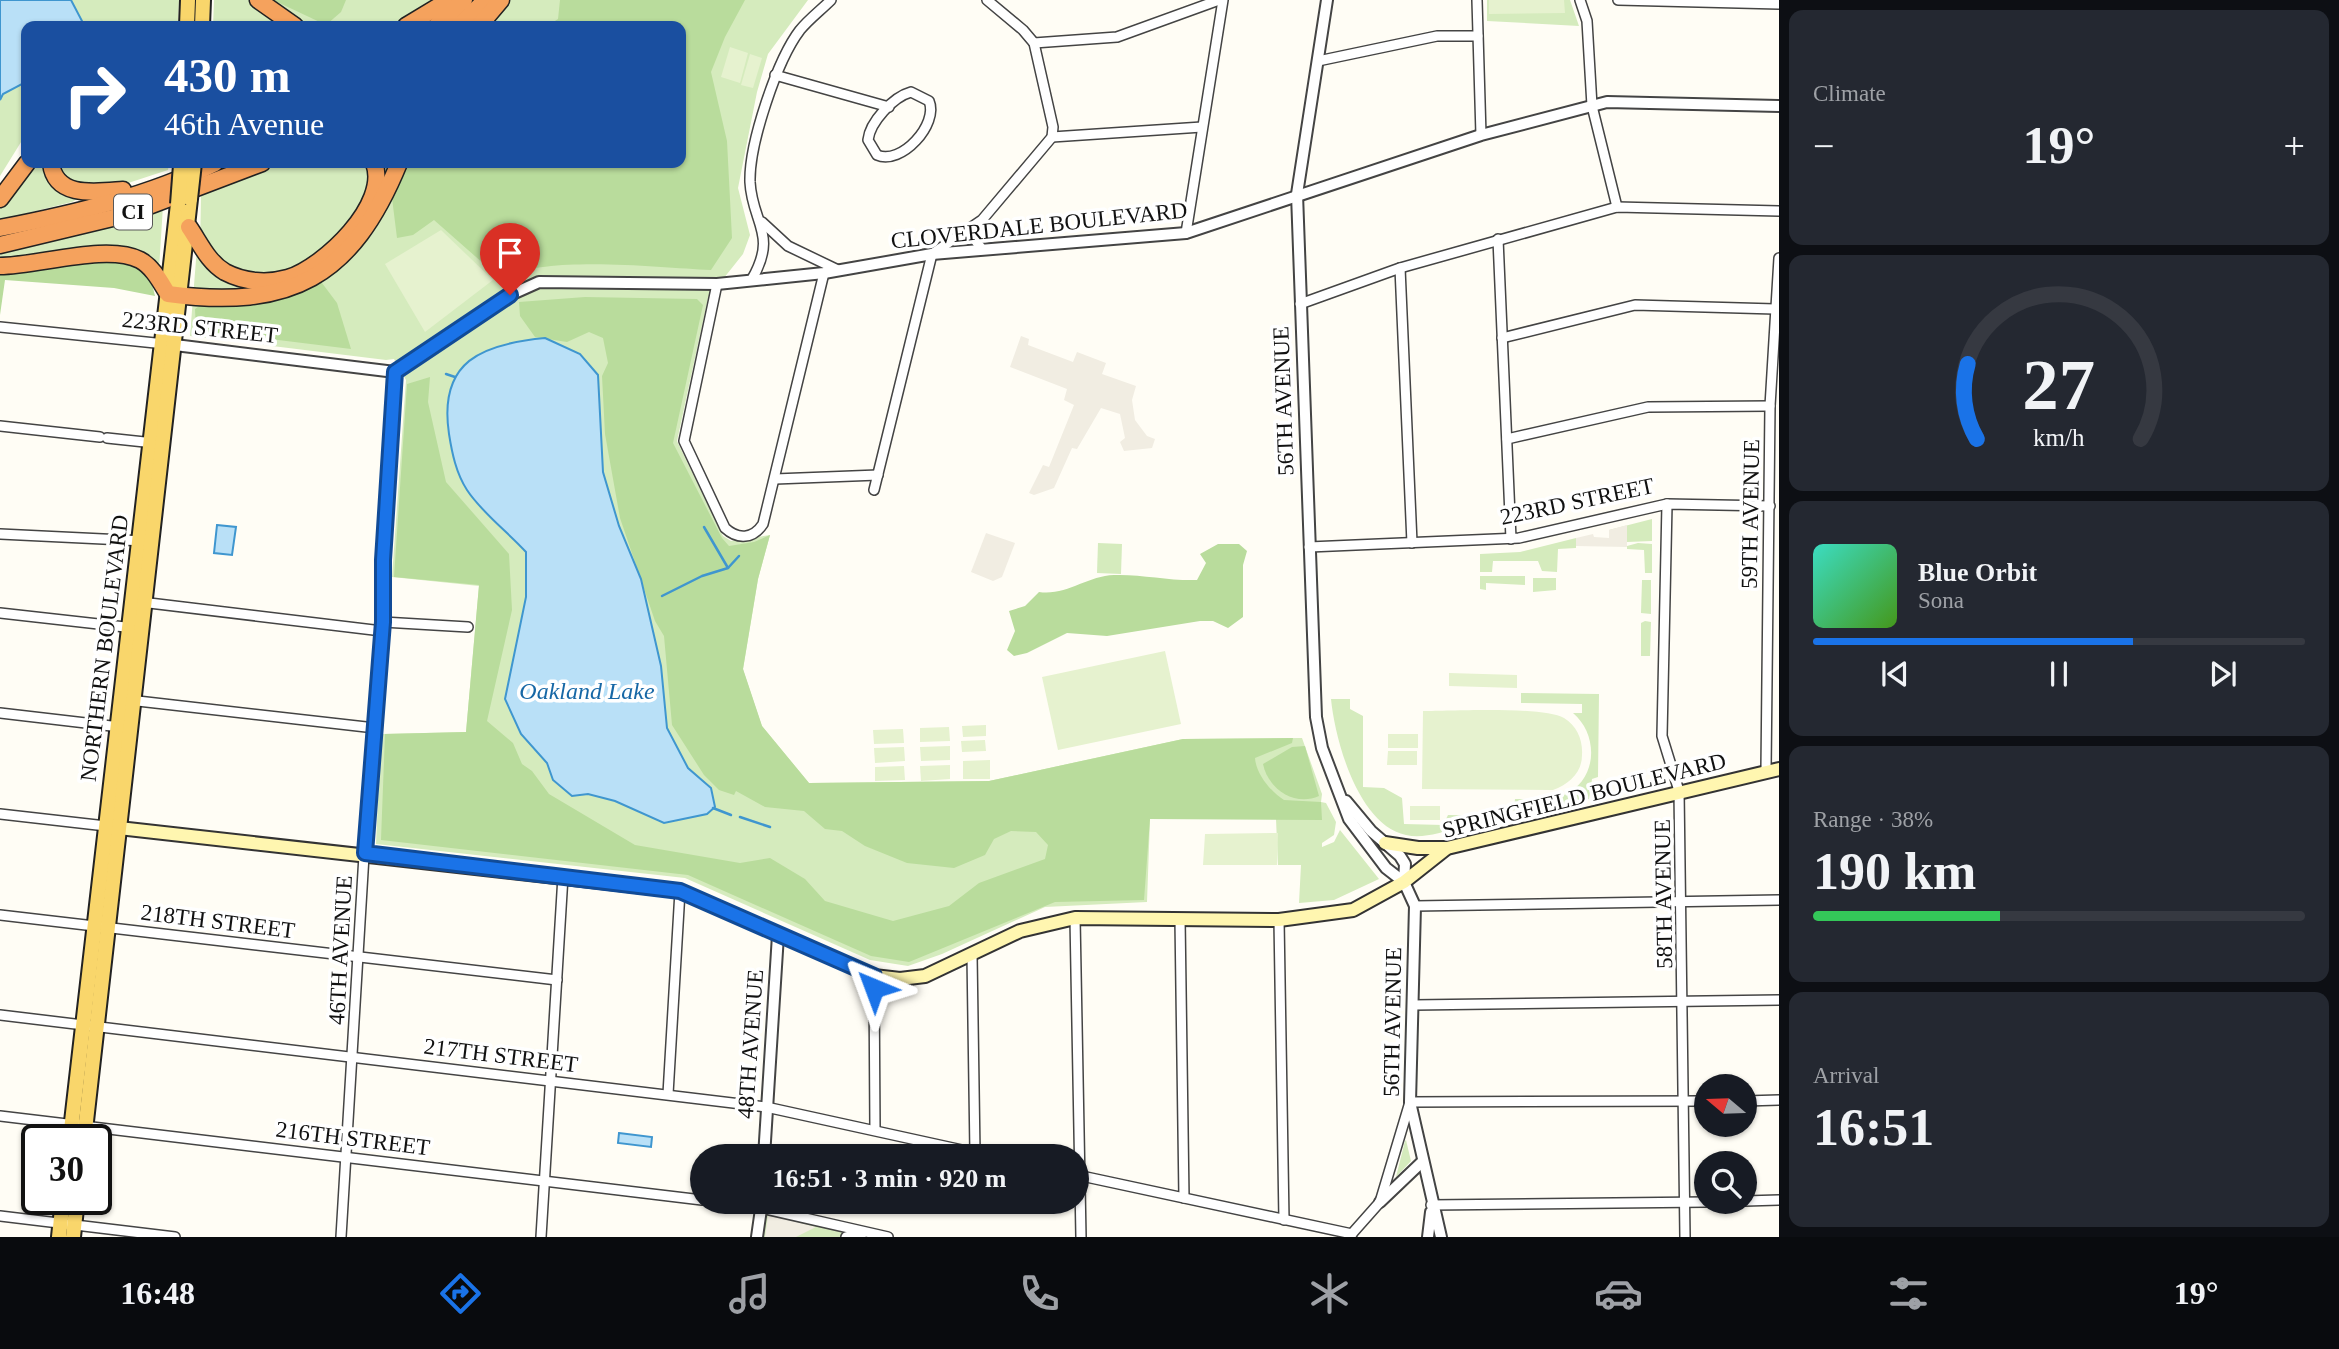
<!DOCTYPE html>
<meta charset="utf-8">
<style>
body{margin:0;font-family:Georgia,serif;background:#242831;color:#f1f3f6;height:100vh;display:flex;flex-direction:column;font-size:26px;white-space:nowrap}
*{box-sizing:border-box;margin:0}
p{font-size:23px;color:#9ea1a6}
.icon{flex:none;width:38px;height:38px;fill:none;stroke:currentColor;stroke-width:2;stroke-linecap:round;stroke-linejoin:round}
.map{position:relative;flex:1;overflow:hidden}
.drawer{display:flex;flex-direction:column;gap:10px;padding:10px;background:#0d0f14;width:560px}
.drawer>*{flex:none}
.hud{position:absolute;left:21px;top:21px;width:665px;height:147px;border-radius:14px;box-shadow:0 2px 5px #0004;background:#1a4fa0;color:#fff;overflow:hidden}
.needle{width:46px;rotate:289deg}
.fabs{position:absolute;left:1694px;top:1074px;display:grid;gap:14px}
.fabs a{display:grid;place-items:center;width:63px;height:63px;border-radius:50%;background:#171b24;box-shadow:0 2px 5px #0004;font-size:35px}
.speed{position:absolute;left:21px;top:1124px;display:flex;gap:14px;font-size:35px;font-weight:700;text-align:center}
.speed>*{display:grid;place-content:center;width:91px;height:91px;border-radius:50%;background:#171b24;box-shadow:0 2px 5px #0004;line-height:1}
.speed .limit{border:4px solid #111;border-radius:10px;background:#fff;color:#111}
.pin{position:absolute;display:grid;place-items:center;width:60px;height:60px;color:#fff;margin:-72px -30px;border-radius:50% 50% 50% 0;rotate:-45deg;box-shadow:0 0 7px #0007}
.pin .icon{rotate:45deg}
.me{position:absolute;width:77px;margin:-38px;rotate:316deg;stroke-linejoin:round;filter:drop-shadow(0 0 5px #0008)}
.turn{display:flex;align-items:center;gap:24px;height:147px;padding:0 28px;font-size:32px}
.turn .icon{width:91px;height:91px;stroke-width:2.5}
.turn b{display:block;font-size:49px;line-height:60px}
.big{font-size:52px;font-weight:700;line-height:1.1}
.drawer .widget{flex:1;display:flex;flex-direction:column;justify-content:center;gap:10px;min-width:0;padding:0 24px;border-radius:14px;background:#242831}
.drawer .dial{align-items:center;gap:0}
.dial svg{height:182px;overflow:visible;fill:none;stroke:#363941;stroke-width:7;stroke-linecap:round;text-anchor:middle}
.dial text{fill:#f1f3f6;stroke:none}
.song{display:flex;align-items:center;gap:21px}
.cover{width:84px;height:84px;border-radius:10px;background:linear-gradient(135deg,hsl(170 70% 55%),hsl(100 70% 35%))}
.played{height:7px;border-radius:4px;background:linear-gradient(90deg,#1a73e8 65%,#363941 65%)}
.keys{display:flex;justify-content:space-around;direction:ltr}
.heat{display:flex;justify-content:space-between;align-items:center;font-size:38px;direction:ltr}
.charge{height:10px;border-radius:5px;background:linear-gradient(90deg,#34c759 38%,#363941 0)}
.trip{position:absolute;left:690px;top:1144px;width:399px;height:70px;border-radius:35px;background:#171b24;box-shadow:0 2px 5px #0004;font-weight:700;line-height:70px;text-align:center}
.tabs{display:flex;height:112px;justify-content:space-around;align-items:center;background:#090b0e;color:#9ea1a6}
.tabs .icon{width:49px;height:49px}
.tabs .selected{color:#1a73e8}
.tabs b{font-size:32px;color:#f1f3f6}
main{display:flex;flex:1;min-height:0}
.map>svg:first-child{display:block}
.green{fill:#d5ebbd}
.forest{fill:#b9dc9c}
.pitch{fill:#e6f2cf}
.plaza{fill:#f1ede2}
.water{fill:#b9e0f7;stroke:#3f96cf;stroke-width:2}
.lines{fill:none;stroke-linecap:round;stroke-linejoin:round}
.stream{stroke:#3f96cf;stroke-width:2.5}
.minor-casing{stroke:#444;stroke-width:12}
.tertiary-casing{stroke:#444;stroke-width:14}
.secondary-casing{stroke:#333;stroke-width:16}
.primary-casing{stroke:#222;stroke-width:18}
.motorway-casing{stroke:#222;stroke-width:19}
.minor{stroke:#fff;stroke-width:9}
.tertiary{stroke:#fff;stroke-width:10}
.secondary{stroke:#fff6b0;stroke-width:12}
.primary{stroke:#f9d66b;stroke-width:14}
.motorway{stroke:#f5a25d;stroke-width:16}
.primary-bridge-casing{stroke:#222;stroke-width:18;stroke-linecap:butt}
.primary-bridge{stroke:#f9d66b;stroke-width:14}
.route-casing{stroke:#114b97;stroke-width:18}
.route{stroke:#1a73e8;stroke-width:12}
.labels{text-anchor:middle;stroke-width:7;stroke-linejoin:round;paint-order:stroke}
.shield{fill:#fff;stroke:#585858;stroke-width:2}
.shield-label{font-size:21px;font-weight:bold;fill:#111}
.street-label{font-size:23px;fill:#111;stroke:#fff}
.water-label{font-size:24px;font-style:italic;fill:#1768a6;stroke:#fff}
</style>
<main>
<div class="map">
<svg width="1779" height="1237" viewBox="0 0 1779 1237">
<rect width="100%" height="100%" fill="#fffdf5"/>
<g class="green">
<polygon points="71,0 179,0 178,26 80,26 82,21"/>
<polygon points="214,0 808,0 768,54 757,92 738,188 750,235 743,254 708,298 677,441 723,536 731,541 770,535 758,579 743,669 762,726 809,783 989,781 1183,739 1302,738 1322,794 1321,802 1326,803 1336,822 1334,835 1322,843 1322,847 1334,842 1340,830 1379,879 1334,900 1299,903 1301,865 1278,865 1276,819 1150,819 1147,902 1045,907 942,954 908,966 870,960 685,878 376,844 381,734 466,732 479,586 392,577 406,380 394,359 386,360 190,336 197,247 200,250 201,195 206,189 209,163 681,163 681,26 213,26"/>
<polygon points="1487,0 1570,0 1579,26 1487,21"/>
<polygon points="26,82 26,134 0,176 0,100 3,94"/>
<polygon points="30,163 46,163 81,197 72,202 0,220 0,202"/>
<polygon points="56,163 169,163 168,170 119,186 87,189 62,178"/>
<polygon points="163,206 159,269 0,261 0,252 42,244"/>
<polygon points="1652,519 1652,541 1627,542 1627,532 1609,538 1609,530"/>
<polygon points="1576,538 1576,548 1558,549 1557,572 1542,571 1538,561 1493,561 1492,572 1480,572 1480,554 1520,552"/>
<polygon points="1098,543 1122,544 1121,574 1097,573"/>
<polygon points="1638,543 1652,544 1652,573 1645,573 1644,550 1627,549 1627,546"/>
<polygon points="1480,576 1525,576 1525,585 1486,583 1486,590 1480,589"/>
<polygon points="1533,578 1556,578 1556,590 1533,592"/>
<polygon points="1642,580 1651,580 1651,614 1641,613"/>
<polygon points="1645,621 1651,622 1650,656 1641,656 1641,623"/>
<path d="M1521,693l78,1 -1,83 -6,2 -3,20 -76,17 2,-17c17,0 34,2 49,-4 34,-15 35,-60 9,-82h9v-9l-61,-1z"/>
<path d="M1331,699h19v10l13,7v71l21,1 18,10 2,26 39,1 5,-10 58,1c-14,6 -32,8 -47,12 -17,4 -36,11 -53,7 -48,-10 -71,-95 -75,-136z"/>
<polygon points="1406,1140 1411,1161 1396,1177 1405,1141"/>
<polygon points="761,1208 864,1232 846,1237 757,1237"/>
</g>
<g class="forest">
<polygon points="273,0 346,0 341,12 326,25"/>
<path d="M560,0h185l-20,37 -14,35 16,69 5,97 -21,32c-53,-2 -166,-16 -210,9l-67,-59 -21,15 -16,3 -5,-40 15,-35h274v-137h-134l11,-7z"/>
<path d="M97,260c33,1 51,-1 58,36l-41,-8 -109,-8 -5,35v-45z"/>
<polygon points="319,279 337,303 351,349 196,330 195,309 202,304"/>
<path d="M585,297l112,2 6,6 -30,138 49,95 7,8 25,-4 16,-7 -12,44 -15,90 19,57 47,57 180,-2 194,-42 110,-1 -1,5 -37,15c1,16 16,34 29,42l37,2 1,18 -172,-1 -6,81 -89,2 -146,60 -38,-6 -183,-81 -307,-35 4,-106 81,-2 13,-147 -85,-8 13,-193 23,-7 -2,25 18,80 63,72 3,56 -25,111 26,22 9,21 10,7 17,23 86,51 105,18 30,-5 35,21 20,22 68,20 56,-15 30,-23 66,-24 3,-14 -12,-13 -25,-1 -17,8 -9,16 -31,13 -47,-5 -42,-17 -23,-15 -17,-2 -21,-18 -39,-4 -29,-16 -2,4 -15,-5 -15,-15 -32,-50 -8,-89 -9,-15 -35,-103 -15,-84 -3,-58 6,-13 -5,-25 -14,-6 -22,10 -32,-5 -15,-21 -1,-14z"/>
<path d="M1218,544h21l8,7 -4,14v52l-15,11 -15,-7h-13l-93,15 -40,-3 -40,20 -13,3 -7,-6 8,-19 -6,-20 16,-5 14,-14c27,4 48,-16 75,-17 27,-1 56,6 83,5l9,-17 -6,-9z"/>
<path d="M1305,746l14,50c-24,11 -51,-7 -56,-32l29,-17z"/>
</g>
<g class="pitch">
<polygon points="1489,0 1564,0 1565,13 1489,14"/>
<polygon points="730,47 748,53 740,83 721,77"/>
<polygon points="750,54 762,58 753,88 741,85"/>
<polygon points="441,230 493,280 425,332 385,264"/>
<polygon points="1165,651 1181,724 1058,750 1042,677"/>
<polygon points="1449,673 1517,675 1517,688 1449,686"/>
<path d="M1423,711c29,0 120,-5 141,7 13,8 19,22 18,37 0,18 -13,29 -29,35l-131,-1z"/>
<polygon points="986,725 986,736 963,737 962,726"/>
<polygon points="949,727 950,741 920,742 920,728"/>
<polygon points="903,729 904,743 874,744 873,730"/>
<rect x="1388" y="734" width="30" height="14"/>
<polygon points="985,740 986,751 962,752 961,741"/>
<polygon points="950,746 950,760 921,761 920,747"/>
<polygon points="904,747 905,761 875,763 874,748"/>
<polygon points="1388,751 1417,751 1417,765 1387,765"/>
<polygon points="990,760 990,779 963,779 963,761"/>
<polygon points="950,765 950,779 921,781 920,766"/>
<polygon points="904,766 905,780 875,781 875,767"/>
<rect x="1410" y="806" width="30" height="14"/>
<polygon points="1278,833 1277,865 1203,865 1205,834"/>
</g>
<g class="plaza">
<polygon points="1021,336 1029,339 1028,345 1073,362 1077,352 1106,363 1102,374 1136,386 1132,400 1135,420 1147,436 1155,439 1152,448 1124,451 1120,442 1125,438 1120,414 1101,408 1077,449 1072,448 1054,488 1034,495 1029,493 1043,465 1049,467 1074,405 1064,400 1067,389 1010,367"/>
<polygon points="1627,525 1627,547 1576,546 1576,538 1593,534 1594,537 1609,538 1609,530"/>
<polygon points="986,533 1015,543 1002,577 993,581 971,572"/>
<polygon points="768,1215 778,1217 816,1227 796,1237 765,1237"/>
</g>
<g class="water">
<polygon points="0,0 71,0 82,21 80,26 26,26 26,82 3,94 0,100"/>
<path d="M545,338l35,16 18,21 5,97 16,54 22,53 20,87 6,62 21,40 23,20 4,19 -8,7 -43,9 -49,-22 -27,-7 -16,2 -19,-16 -6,-17 -26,-29 -16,-35 21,-102v-45c-18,-20 -44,-39 -59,-62 -11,-17 -15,-37 -18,-56 -11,-73 33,-90 96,-96z"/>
<polygon points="217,525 236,527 232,555 214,553"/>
<polygon points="619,1133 652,1137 651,1147 618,1143"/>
</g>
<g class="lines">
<g class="stream">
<polyline points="446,374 455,377"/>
<polyline points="728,568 739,556"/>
<polyline points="662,596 702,576 728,568 704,527"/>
<polyline points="713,808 731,815"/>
<polyline points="740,817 770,827"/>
</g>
<defs>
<g id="minor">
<polyline points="1477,0 1481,135"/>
<polyline points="1580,0 1587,21 1592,106 1617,207"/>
<polyline points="1618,0 1779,4"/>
<polyline points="1034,43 1117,37 1219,0"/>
<polyline points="1318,61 1437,36 1478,36"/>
<polyline points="775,75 889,107"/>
<path d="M911,92l18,9c10,23 -28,65 -52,54l-9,-15c2,-18 25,-43 43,-48z"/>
<polyline points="1052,137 1202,127"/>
<polyline points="762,222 788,246 838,270"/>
<polyline points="972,228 975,240 982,249"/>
<polyline points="1186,233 1223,0"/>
<polyline points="1498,239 1511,539"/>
<polyline points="1400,268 1412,543"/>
<path d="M752,279c26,-45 0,-56 -2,-97 -1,-38 27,-122 50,-152 9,-11 21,-20 31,-30"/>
<path d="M717,284l-33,157 41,87c13,12 28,11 38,-4l61,-251"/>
<polyline points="1300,304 1400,268 1617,207 1779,211"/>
<polyline points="0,327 165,344"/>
<polyline points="1502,338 1635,305 1775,309"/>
<polyline points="0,426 100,437"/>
<polyline points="107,438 154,443"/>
<polyline points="1507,439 1648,407 1770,406"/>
<polyline points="775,479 878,475"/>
<polyline points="874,490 932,254 982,220 1052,137 1053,127 1034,43 1023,30 987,0"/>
<polyline points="1667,504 1662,736 1679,791 1685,1237"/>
<polyline points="0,534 144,541"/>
<polyline points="1309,547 1519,538 1667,504 1770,506"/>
<polyline points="141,602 382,631"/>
<polyline points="0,613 134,628"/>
<polyline points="383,622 468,627"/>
<polyline points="129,700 375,728"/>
<polyline points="0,713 120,727"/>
<polyline points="1766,770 1770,406 1779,258"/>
<polyline points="0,814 106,826"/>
<polyline points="1415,906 1779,900"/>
<polyline points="0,915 557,980"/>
<polyline points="1075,918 1081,1237"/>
<polyline points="1180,919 1184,1198"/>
<polyline points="1279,920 1284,1220"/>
<polyline points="972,955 975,1153"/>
<polyline points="874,976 875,1130"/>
<polyline points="1414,1005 1779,1000"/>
<polyline points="0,1015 766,1107 994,1157"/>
<polyline points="668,1094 680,891"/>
<polyline points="1745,1101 1779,1100"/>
<polyline points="0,1116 702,1200"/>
<polyline points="1077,1175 1352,1234"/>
<polyline points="1745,1201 1779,1200"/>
<polyline points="719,1202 761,1208 888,1237"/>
<polyline points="1431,1205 1706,1202"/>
<polyline points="0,1216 175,1237"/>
<polyline points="341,1237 368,789 383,622 383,560 395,372"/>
<polyline points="541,1237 563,876"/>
<polyline points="846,1237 863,1233"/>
<polyline points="1349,1237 1380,1202 1410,1102 1706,1101"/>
</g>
<g id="tertiary">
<polyline points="1327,0 1297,194 1316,717 1322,748 1349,819 1386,868 1404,882 1415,906 1410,1102 1441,1237"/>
<polyline points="175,345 395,372 510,295 539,282 717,284 824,273 932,254 1186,233 1481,135 1607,102 1779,106"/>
<polyline points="1346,801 1371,831 1400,856 1405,864 1404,882"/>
<polyline points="764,1157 778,935"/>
<polyline points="1380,1202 1423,1161"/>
<polyline points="757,1237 762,1202"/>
<polyline points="1428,1237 1431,1212"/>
</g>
<g id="secondary">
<polyline points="110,827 680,891 874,976 900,979 925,976 1020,931 1075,918 1279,920 1353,910 1404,882 1447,848 1779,769"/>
<polyline points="1385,843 1418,848 1447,848"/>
</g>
<g id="primary">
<polyline points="187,26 188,0"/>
<polyline points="202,26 203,0"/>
<polyline points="70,1139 178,204"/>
<polyline points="84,1139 190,199"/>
<polyline points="59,1237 63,1199"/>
<polyline points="73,1237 77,1199"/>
</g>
<g id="motorway">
<polyline points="258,0 295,26"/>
<polyline points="406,26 449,0"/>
<polyline points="436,26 464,0"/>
<polyline points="458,26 486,0"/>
<polyline points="479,26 501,0"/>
<path d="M51,163c4,36 46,29 72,27"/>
<polyline points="0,199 27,163"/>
<path d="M189,227c11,16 19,35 36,45 19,10 42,12 63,6 36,-11 102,-74 86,-115"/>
<path d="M0,228c72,-14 149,-32 215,-65"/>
<polyline points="0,245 125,215 262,163"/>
<path d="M0,266c38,0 107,-23 140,-6 13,7 21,23 28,34 123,16 184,-16 231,-131"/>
</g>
</defs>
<use href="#minor" class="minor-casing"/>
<use href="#tertiary" class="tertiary-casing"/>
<use href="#secondary" class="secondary-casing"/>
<use href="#primary" class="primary-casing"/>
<use href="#motorway" class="motorway-casing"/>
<use href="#minor" class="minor"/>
<use href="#tertiary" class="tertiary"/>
<use href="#secondary" class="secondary"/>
<use href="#primary" class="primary"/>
<use href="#motorway" class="motorway"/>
<defs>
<g id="primary-bridge">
<polyline points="190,199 194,163"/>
<polyline points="178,204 181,165"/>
</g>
</defs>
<use href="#primary-bridge" class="primary-bridge-casing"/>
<use href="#primary-bridge" class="primary-bridge"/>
</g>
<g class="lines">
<defs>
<polyline id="route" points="510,295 395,372 383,560 383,622 365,853 680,891 874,976 874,988"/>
</defs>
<use href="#route" class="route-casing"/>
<use href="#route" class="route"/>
</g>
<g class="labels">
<rect class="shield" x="114" y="194.5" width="38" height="35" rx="5"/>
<g class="shield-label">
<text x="133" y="219">CI</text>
</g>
<g class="street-label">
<text transform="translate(1039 225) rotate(-6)" y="8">CLOVERDALE BOULEVARD</text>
<text transform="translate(200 327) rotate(6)" y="8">223RD STREET</text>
<text transform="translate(1283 401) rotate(-92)" y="8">56TH AVENUE</text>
<text transform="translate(1577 501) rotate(-12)" y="8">223RD STREET</text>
<text transform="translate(1750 514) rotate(-89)" y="8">59TH AVENUE</text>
<text transform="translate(104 648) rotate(-83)" y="8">NORTHERN BOULEVARD</text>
<text transform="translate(1584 795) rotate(-14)" y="8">SPRINGFIELD BOULEVARD</text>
<text transform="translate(1663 894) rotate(-91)" y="8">58TH AVENUE</text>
<text transform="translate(218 921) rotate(7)" y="8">218TH STREET</text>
<text transform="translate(340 950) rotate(-87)" y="8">46TH AVENUE</text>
<text transform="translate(1392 1022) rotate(-89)" y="8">56TH AVENUE</text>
<text transform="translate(750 1044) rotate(-86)" y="8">48TH AVENUE</text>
<text transform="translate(501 1055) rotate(7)" y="8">217TH STREET</text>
<text transform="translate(353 1138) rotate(7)" y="8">216TH STREET</text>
</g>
<g class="water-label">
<text x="587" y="699">Oakland Lake</text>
</g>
</g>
</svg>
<div class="fabs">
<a><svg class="needle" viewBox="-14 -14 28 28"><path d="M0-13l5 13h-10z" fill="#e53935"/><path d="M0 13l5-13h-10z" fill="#9ea1a6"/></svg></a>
<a><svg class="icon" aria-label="search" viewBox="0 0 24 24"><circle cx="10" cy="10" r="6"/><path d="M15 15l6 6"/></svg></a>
</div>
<div class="speed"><div class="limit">30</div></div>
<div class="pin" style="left:510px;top:295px;background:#d93025"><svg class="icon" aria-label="arrive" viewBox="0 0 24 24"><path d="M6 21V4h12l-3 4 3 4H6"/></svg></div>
<svg class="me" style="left:874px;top:988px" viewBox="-20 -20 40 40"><path d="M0-17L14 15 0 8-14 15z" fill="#1a73e8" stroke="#fff" stroke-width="4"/></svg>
<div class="trip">16:51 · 3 min · 920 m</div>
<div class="hud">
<div class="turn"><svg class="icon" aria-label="right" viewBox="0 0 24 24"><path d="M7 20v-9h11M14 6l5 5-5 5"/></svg><div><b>430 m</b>46th Avenue</div></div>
</div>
</div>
<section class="drawer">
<div class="widget"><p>Climate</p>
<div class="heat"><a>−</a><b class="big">19°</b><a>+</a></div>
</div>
<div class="widget dial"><svg viewBox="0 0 100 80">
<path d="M14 69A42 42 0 1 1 86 69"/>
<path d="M14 69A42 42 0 0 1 10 36" stroke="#1a73e8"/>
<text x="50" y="56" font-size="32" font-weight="700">27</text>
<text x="50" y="72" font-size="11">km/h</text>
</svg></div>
<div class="widget">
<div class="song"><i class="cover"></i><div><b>Blue Orbit</b><p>Sona</p></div></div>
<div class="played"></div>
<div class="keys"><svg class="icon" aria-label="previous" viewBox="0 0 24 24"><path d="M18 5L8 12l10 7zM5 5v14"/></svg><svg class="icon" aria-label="pause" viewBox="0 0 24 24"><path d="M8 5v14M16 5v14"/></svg><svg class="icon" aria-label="next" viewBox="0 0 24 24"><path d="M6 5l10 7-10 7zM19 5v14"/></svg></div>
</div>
<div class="widget"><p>Range · 38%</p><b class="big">190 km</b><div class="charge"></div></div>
<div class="widget"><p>Arrival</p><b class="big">16:51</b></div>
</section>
</main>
<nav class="tabs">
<b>16:48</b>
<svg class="icon selected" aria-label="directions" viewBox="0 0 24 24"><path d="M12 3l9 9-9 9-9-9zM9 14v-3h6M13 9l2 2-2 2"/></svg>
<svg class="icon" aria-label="music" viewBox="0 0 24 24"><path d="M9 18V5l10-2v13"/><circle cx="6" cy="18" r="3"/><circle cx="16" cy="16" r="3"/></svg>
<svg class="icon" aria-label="phone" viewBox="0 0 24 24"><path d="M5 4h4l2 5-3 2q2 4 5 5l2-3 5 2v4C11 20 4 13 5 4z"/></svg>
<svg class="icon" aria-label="climate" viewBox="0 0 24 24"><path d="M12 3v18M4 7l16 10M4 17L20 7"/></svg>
<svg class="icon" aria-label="car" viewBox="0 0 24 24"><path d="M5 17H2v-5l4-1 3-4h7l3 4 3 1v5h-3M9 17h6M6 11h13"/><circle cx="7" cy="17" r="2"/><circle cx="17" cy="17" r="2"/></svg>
<svg class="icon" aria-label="filters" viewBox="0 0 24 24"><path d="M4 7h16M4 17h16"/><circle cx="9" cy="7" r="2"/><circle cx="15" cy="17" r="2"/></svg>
<b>19°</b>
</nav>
